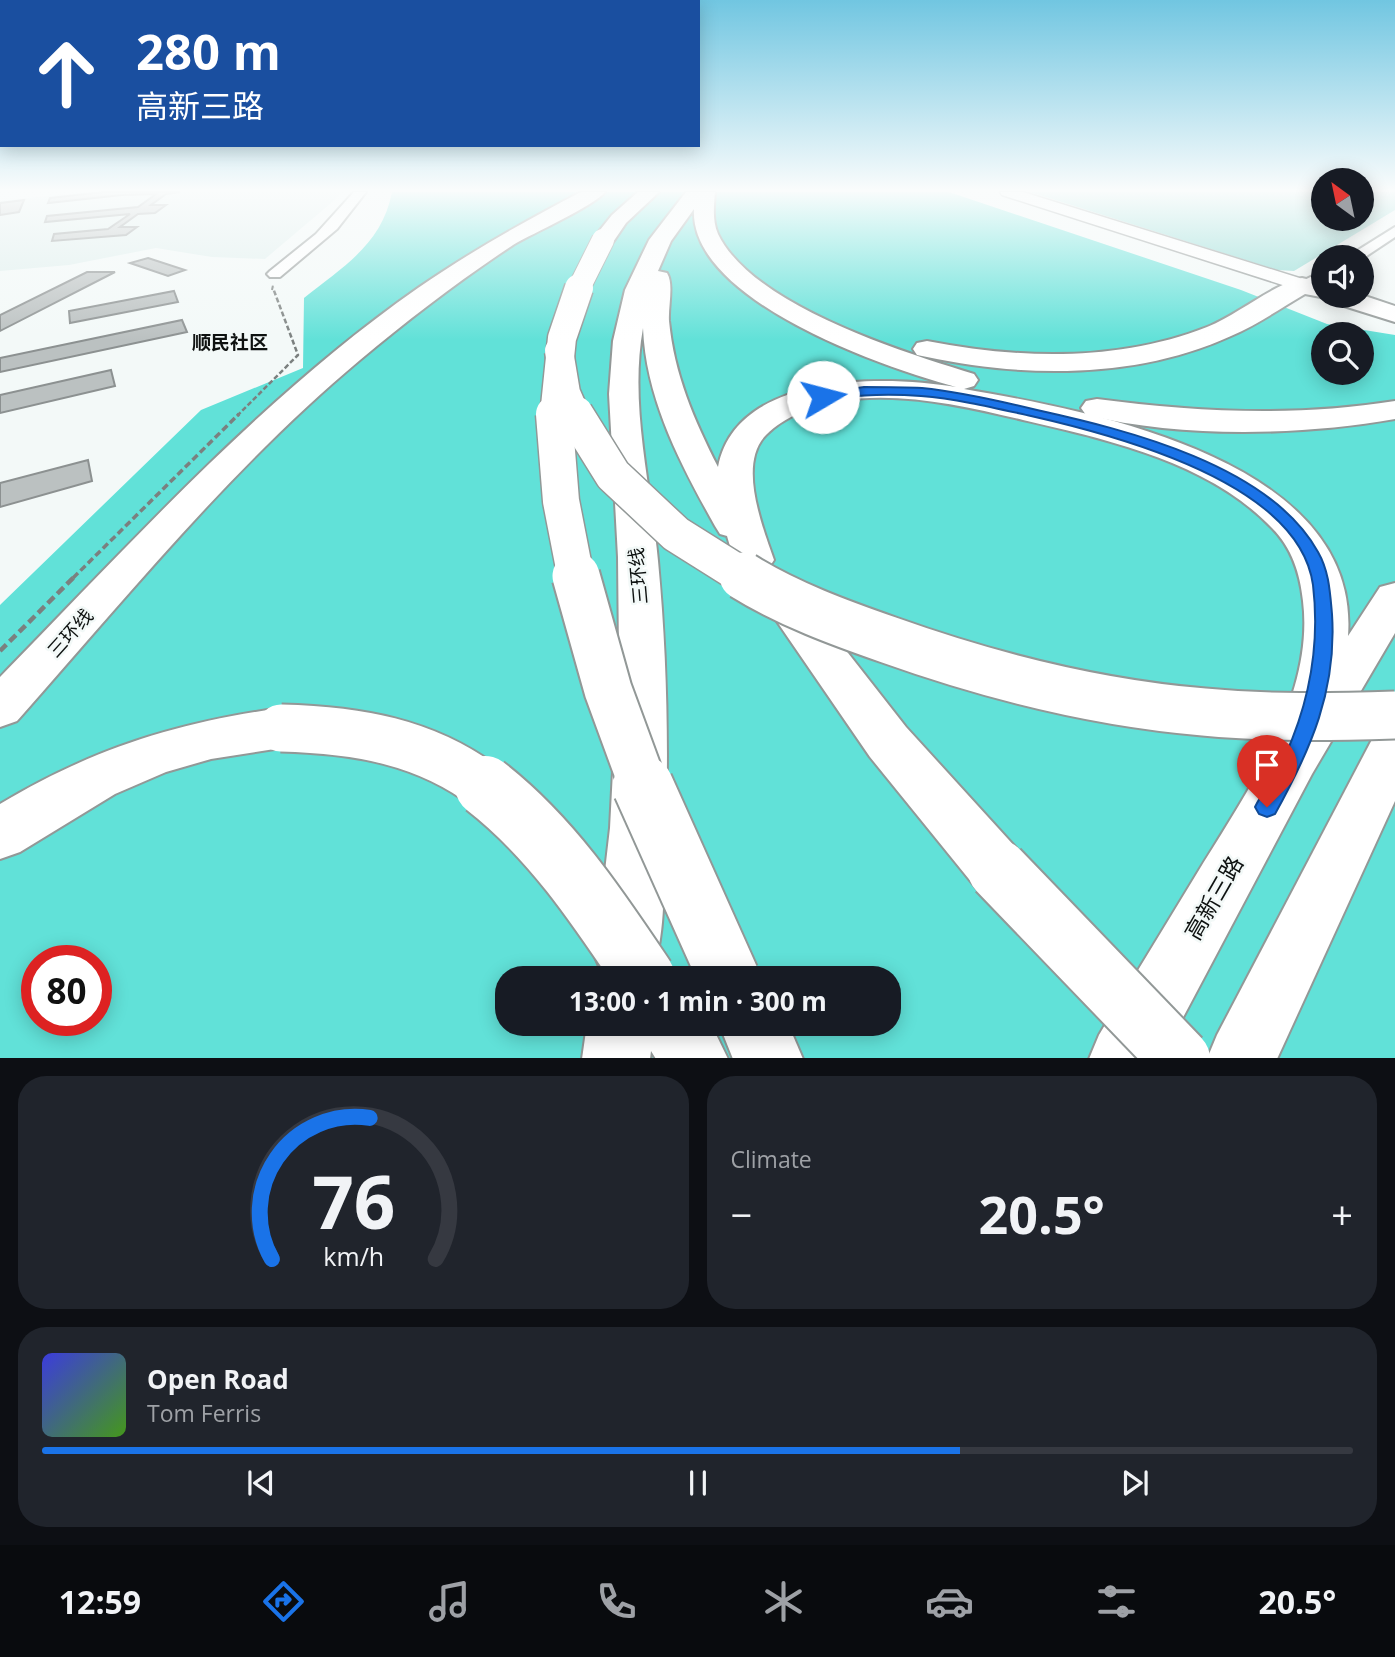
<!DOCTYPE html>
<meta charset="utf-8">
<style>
body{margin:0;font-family:"Open Sans","Noto Sans SC",sans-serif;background:#20242c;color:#f1f3f6;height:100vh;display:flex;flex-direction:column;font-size:26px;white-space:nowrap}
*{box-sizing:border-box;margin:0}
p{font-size:23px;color:#9ea1a6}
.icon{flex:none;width:38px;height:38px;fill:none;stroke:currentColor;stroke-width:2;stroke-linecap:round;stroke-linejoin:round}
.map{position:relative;height:1058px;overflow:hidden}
.drawer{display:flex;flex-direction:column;gap:18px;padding:18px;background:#0d0f14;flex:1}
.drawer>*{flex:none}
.guide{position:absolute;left:0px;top:0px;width:700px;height:147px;box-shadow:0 4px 18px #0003;background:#1a4fa0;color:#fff;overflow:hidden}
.needle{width:46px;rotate:327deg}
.controls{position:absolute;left:1311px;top:168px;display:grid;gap:14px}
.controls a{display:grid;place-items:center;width:63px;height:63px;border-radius:50%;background:#171b24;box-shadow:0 4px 18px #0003;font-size:35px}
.speed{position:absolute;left:21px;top:945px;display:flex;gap:14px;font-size:35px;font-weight:700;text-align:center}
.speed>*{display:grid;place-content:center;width:91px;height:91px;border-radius:50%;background:#171b24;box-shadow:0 4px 18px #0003;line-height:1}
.speed .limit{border:10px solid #d22;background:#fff;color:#111}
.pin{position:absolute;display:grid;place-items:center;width:60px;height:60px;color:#fff;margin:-72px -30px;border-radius:50% 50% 50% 0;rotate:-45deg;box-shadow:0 0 7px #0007}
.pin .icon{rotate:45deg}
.me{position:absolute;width:77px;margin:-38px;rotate:82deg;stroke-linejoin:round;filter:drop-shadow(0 0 5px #0008)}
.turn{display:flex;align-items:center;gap:24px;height:147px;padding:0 21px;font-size:32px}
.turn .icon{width:91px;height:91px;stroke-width:2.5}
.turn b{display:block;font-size:49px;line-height:60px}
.big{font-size:52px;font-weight:700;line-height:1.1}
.drawer .widget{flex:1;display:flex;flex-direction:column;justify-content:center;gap:10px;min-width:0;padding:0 24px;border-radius:28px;background:#20242c}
.drawer .dial{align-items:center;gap:0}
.dial svg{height:182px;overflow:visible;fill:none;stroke:#363941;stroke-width:7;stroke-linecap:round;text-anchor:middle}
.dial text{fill:#f1f3f6;stroke:none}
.song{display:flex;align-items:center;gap:21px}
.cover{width:84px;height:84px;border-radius:10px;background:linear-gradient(135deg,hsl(240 70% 55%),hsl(100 70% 35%))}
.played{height:7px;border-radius:4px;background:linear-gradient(90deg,#1a73e8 70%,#363941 70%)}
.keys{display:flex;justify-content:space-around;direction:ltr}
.heat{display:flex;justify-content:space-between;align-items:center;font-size:38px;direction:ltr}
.drawer .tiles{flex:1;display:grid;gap:18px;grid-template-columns:1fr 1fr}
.widget:last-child{grid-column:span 2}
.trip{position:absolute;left:495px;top:966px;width:406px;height:70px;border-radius:28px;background:#171b24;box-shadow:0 4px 18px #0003;font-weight:700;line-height:70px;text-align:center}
.menu{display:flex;height:112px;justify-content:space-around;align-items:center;background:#090b0e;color:#9ea1a6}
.menu .icon{width:49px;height:49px}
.menu .selected{color:#1a73e8}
.menu b{font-size:32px;color:#f1f3f6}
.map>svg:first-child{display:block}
.built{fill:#dfefed}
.green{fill:#90dbd4}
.forest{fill:#61e1d8;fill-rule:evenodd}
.building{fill:#bbc1c1;stroke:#8c9191;stroke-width:2}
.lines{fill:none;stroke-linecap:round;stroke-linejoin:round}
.minor-casing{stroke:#929897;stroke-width:4}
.tertiary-casing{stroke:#929897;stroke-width:3}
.trunk-casing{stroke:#929897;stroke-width:4}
.path-far3{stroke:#7b807f;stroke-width:2;stroke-dasharray:4.5 2;stroke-linecap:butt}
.path-far2{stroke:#7b807f;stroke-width:2.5;stroke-dasharray:5 2.5;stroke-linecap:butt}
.path-far1{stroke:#7b807f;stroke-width:3.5;stroke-dasharray:7 3.5;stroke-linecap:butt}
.path{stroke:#7b807f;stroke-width:4.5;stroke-dasharray:9 4.5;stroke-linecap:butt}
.minor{fill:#fff;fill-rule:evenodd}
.tertiary{fill:#fff;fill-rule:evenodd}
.trunk{fill:#fff;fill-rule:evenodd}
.trunk-bridge-far4-casing{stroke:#929897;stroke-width:24;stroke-linecap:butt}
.trunk-bridge-far3-casing{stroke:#929897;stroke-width:31;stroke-linecap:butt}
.trunk-bridge-far2-casing{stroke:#929897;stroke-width:39;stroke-linecap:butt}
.trunk-bridge-far1-casing{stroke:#929897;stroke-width:51;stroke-linecap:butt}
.trunk-bridge-casing{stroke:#929897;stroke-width:64;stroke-linecap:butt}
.trunk-bridge-far4{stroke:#fff;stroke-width:22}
.trunk-bridge-far3{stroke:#fff;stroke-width:28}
.trunk-bridge-far2{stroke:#fff;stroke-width:36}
.trunk-bridge-far1{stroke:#fff;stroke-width:47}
.trunk-bridge{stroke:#fff;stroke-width:60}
.route{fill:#1a73e8;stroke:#114b97;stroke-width:2}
.labels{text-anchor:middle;stroke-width:5;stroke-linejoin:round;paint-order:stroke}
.far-quarter-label{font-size:19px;font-weight:bold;fill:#0f1211;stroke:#f3f9f8}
.street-label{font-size:19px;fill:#0f1211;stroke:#f3f9f8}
.near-street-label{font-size:23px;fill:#0f1211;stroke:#f3f9f8}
</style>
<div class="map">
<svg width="1395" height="1059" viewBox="0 0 1395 1059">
<rect width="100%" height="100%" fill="#f3f9f8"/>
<polygon class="built" points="84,192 342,192 337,198 265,259 212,257 156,248 69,265 0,271 0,201"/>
<polygon class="green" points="1030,192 1323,192 1323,219 1362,219 1362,192 1395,192 1395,210 1294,271 1277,270"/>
<path class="forest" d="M392,192h557l292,98 86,34 68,11v723l-1395,1v-454l201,-195 102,-42 1,-70c40,-32 78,-54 88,-106zM1323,334h39v39h-39zM37,961h59v59h-59zM508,978h381v46h-381z"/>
<g class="building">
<polygon points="103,192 180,192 166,194 151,205 166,205 155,213 138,214 120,227 137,227 126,235 52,241 54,234 108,229 130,214 45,222 47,216 138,207 156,194 122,195 48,203 50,198"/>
<polygon points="24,200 19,212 0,215 0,203"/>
<polygon points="148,258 185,270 168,276 130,263"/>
<polygon points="87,272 115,272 0,331 0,315"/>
<polygon points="174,291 178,302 70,323 69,311"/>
<polygon points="182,320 187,332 0,372 0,358"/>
<polygon points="111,370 115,386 0,413 0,395"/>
<polygon points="88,460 92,481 0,507 0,483"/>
</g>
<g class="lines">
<defs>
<g id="minor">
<polygon points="354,192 366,192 337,229 280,277 270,277 267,274 270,271 316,234"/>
<polygon points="1395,227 1395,237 1362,259 1347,257"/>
<polygon points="1323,271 1323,282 1302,290 1294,285"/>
</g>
<polygon id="tertiary" points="1000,192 1023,192 1309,281 1312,285 1309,289 1295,289 1002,195"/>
<g id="trunk">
<path d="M581,192h24c-11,14 -72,41 -92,53 -53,35 -104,74 -153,115 -127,106 -234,238 -343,361l-17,6v-50c132,-135 262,-280 418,-389 52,-36 107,-67 163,-96z"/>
<polygon points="638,192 659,192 626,223 611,245 595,245 592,240 612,215"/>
<path d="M686,192h29c-1,13 -3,29 3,42 34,71 184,118 256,140l4,6 -4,6 -10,3c129,22 397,72 384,247l32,-49 15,-4v50l-83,141 -151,285h-72l10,-24c32,-54 65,-107 97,-160 48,-79 119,-177 107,-274 -3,-28 -11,-53 -31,-73 -63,-66 -163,-88 -249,-108 -59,-14 -123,-29 -185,-19 -25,4 -54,16 -72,34 -29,29 -3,93 8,125l-6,9 -14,4 -14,-4 -6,-9 -7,-24 -7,-2 -5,-8c-34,-61 -69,-126 -72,-198 -14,77 8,157 15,233 9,95 11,191 7,286 -2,43 1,91 -15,131h-46l-9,-21 15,-129 9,-172 -1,-99 -9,-163 4,-53 12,-51 24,-50zM694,209c-5,91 190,159 262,178 -72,-12 -220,-15 -238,80 -24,-47 -44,-93 -49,-146 -1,-14 5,-37 -2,-48l-9,-2 13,-30z"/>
<path d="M1302,278l21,5v13l39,-1 33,11v16l-67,-21 -2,-3 -21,-4c-24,14 -48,31 -74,42 -94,43 -205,42 -304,21l-10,-2 -4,-6 4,-6 10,-2c92,18 191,21 280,-14 32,-13 63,-41 95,-49z"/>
<path d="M1097,399c100,13 198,18 298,2v18c-97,17 -214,19 -309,-4l-5,-7 5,-7z"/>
<polygon points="779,580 794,584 906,727 1019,851 1027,870 1019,889 998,897 977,889 870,757 758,594 764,584"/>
<path d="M281,708l18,6 7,14 -7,14 -18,6 -70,11 -45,13 -51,22 -95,58 -20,7v-55c92,-55 175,-81 281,-96z"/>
<polygon points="1395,724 1395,801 1277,1059 1207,1059 1217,1035 1377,730"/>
<polygon points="587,1024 711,1024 728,1059 656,1059 651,1051 650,1059 582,1059"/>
<polygon points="719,1024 788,1024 803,1059 733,1059"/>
</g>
</defs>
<use href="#minor" class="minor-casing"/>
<use href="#tertiary" class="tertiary-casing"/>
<use href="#trunk" class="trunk-casing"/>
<polyline class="path-far3" points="272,290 273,285"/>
<polyline class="path-far2" points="237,416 298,355 273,288"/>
<polyline class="path-far1" points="73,578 239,414"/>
<polyline class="path" points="0,651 75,576"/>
<use href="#minor" class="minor"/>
<use href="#tertiary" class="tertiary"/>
<use href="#trunk" class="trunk"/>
<defs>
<polyline id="trunk-bridge-far4" points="578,290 603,240"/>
<g id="trunk-bridge-far3">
<polyline points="559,351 566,393 576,416"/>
<polyline points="554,416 562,338 579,288"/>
</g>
<g id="trunk-bridge-far2">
<polyline points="554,414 561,501 576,578"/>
<polyline points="575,414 613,475 676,534 746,578"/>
</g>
<g id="trunk-bridge-far1">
<polyline points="576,576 608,690 644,788"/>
<path d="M743,576c45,28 97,47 146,64 101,36 208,63 315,72 64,6 127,5 191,3"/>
<path d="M281,728c75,2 145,13 206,60"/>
</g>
<g id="trunk-bridge">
<path d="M485,786c67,52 113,122 160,192"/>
<polyline points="643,786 729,978"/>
<polyline points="998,870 1180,1059"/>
</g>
</defs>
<use href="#trunk-bridge-far4" class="trunk-bridge-far4-casing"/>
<use href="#trunk-bridge-far3" class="trunk-bridge-far3-casing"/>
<use href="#trunk-bridge-far2" class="trunk-bridge-far2-casing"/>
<use href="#trunk-bridge-far1" class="trunk-bridge-far1-casing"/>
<use href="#trunk-bridge" class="trunk-bridge-casing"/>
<use href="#trunk-bridge-far4" class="trunk-bridge-far4"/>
<use href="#trunk-bridge-far3" class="trunk-bridge-far3"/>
<use href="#trunk-bridge-far2" class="trunk-bridge-far2"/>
<use href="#trunk-bridge-far1" class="trunk-bridge-far1"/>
<use href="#trunk-bridge" class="trunk-bridge"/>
</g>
<linearGradient id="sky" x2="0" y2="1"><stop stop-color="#71c6e1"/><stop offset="0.56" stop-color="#fafcfc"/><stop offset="1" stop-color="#fafcfc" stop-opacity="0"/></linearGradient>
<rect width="1395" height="340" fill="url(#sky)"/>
<path class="route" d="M864,387c19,0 39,0 58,1 39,4 78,13 115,22 90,20 233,55 281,142 11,19 12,40 14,62 5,76 -21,135 -57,200l-8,3 -8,-3 -4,-7c9,-18 22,-33 30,-51 24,-53 35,-112 28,-171 -14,-103 -198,-150 -282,-169 -36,-8 -73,-17 -110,-20 -26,-2 -53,-2 -79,2 -9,1 -18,4 -25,-1l6,-4z"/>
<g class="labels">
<g class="far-quarter-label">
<text x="230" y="349">顺民社区</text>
</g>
<g class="street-label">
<text transform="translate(638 576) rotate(-95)" y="7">三环线</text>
<text transform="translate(70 633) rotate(-48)" y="7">三环线</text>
</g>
<g class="near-street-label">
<text transform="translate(1214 898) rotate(-60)" y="8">高新三路</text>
</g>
</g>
</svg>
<div class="controls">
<a><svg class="needle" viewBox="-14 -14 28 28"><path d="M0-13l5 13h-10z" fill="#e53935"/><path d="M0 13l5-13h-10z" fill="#9ea1a6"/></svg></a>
<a><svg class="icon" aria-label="sound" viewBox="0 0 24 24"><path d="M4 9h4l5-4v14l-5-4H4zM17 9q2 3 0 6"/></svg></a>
<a><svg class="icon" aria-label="search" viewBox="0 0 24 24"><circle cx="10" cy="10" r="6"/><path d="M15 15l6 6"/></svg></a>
</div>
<div class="speed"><div class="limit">80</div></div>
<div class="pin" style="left:1267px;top:807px;background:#d93025"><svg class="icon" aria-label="arrive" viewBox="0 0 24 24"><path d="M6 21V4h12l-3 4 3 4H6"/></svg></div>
<svg class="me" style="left:823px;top:397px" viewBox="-20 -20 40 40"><circle r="19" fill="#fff"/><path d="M0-13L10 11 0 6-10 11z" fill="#1a73e8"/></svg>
<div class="trip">13:00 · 1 min · 300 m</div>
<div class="guide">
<div class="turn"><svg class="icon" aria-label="ahead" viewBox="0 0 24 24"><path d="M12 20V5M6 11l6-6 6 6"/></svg><div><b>280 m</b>高新三路</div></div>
</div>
</div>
<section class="drawer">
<div class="tiles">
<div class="widget dial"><svg viewBox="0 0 100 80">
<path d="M14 69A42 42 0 1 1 86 69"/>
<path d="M14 69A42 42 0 0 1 57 7" stroke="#1a73e8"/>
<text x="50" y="56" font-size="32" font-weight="700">76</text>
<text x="50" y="72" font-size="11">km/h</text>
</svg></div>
<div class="widget"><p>Climate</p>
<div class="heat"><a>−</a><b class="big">20.5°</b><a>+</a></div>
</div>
<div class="widget">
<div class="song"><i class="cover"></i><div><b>Open Road</b><p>Tom Ferris</p></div></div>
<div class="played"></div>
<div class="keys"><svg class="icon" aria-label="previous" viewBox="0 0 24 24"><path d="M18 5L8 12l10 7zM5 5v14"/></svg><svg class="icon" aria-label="pause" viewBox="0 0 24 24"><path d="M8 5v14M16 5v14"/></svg><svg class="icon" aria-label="next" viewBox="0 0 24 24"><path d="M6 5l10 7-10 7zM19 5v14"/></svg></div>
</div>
</div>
</section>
<nav class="menu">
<b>12:59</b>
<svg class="icon selected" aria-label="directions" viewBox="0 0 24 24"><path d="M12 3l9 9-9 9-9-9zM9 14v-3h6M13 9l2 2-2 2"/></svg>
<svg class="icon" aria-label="music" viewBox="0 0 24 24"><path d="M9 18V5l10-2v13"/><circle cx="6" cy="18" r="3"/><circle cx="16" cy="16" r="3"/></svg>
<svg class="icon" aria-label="phone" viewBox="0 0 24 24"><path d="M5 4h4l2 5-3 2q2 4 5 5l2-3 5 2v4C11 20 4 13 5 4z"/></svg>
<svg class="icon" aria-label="climate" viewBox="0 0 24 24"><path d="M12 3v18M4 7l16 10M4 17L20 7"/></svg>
<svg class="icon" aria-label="car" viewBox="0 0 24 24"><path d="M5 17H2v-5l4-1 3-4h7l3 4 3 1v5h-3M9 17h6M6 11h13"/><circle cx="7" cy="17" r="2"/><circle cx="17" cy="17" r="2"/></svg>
<svg class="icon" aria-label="filters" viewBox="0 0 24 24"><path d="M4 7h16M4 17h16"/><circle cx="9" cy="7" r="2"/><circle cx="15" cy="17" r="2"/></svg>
<b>20.5°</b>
</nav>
